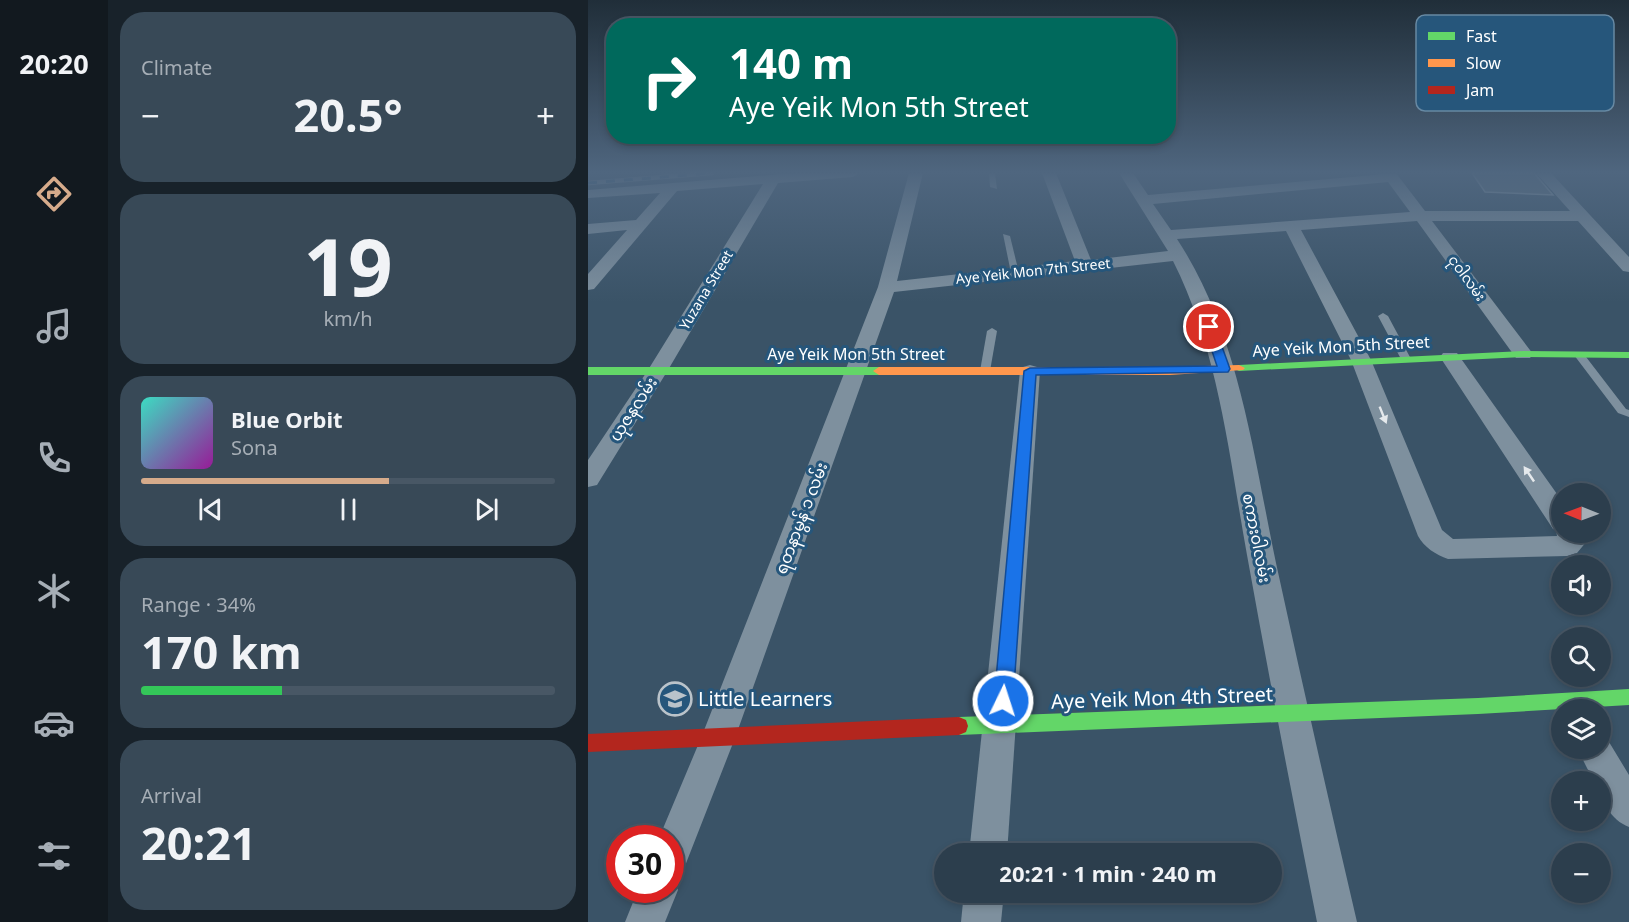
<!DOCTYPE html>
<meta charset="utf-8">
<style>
body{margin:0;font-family:"Noto Sans","Noto Sans Myanmar",sans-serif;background:#384957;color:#f1f3f6;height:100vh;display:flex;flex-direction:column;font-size:22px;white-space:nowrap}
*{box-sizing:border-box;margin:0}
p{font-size:20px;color:#a6aeb6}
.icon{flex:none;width:33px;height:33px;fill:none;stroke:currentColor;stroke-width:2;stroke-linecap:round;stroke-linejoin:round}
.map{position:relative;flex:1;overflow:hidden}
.drawer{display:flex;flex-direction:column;gap:12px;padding:12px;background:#18222a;width:480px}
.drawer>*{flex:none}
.hud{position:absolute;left:18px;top:18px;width:570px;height:126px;border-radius:24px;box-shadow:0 3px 9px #0003,0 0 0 2px #485765;background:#00695c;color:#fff;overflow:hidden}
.needle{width:39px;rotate:271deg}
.controls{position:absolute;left:963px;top:483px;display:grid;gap:12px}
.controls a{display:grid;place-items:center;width:60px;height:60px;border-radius:50%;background:#2c3e4d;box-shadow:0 3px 9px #0003,0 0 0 2px #485765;font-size:30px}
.speed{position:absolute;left:18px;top:825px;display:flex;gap:12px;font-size:30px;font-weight:700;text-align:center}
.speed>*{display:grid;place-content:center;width:78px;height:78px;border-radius:50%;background:#2c3e4d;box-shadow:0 3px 9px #0003,0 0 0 2px #485765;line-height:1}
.speed .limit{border:9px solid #d22;background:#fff;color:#111}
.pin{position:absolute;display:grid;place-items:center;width:51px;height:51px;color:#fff;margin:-26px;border:3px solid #fff;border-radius:50%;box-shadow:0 2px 6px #0007}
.me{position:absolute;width:66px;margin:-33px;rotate:4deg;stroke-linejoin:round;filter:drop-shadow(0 0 4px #0008)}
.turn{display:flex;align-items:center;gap:21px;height:126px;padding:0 24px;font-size:27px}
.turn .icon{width:78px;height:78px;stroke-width:2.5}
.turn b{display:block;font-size:42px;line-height:51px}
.big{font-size:45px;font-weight:700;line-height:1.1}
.drawer .tile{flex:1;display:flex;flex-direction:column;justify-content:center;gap:9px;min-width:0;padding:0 21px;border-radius:24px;background:#384957}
.drawer .dial{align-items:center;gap:0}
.dial b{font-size:78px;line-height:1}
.song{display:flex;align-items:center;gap:18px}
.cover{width:72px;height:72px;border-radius:9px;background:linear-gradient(135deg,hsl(170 70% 55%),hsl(300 70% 35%))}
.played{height:6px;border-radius:3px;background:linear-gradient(90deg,#d6ab8b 60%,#485765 60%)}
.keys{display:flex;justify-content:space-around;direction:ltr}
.heat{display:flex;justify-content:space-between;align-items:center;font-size:33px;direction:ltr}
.charge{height:9px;border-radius:4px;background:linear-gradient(90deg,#34c759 34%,#485765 0)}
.trip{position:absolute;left:346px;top:843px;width:348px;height:60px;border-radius:30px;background:#2c3e4d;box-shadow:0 3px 9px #0003,0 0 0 2px #485765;font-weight:700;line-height:60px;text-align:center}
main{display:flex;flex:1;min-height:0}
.dock{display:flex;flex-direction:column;width:108px;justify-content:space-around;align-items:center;background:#12191f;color:#a6aeb6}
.dock .icon{width:42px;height:42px}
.dock .on{color:#d6ab8b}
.dock b{font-size:27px;color:#f1f3f6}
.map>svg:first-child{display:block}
.building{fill:#5c707f;stroke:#91a1ad;stroke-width:1.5}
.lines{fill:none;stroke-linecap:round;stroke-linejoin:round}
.lane{fill:#7e909e;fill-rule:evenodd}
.street{fill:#7e909e;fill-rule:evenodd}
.fast{fill:#63d668;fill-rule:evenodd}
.slow{fill:#ff974d;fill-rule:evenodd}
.jam{fill:#b3261e;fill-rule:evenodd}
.rail-casing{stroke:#80909e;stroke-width:4.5}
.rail{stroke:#26567b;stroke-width:3;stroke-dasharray:9;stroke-linecap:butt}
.oneway{fill:#e5e9ec}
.route{fill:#1a73e8;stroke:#114b97;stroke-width:1.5}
.labels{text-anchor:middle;stroke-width:6;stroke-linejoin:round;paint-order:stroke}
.far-street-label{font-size:14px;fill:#fff;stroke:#26567b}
.street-label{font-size:16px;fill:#fff;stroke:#26567b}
.near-street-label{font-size:20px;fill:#fff;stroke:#26567b}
.near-poi-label{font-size:20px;fill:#fff;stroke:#26567b;text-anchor:start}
.key{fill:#26567b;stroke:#6789a3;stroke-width:1.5}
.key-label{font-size:16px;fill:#fff}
</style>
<main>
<nav class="dock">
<b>20:20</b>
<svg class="icon on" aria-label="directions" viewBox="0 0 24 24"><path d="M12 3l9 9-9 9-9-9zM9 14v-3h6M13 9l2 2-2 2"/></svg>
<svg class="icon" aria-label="music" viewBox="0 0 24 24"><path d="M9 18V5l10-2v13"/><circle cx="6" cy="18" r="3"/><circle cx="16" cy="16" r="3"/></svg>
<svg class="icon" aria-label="phone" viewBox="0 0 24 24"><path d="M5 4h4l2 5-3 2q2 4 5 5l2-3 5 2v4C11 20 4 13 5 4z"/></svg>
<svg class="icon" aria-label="climate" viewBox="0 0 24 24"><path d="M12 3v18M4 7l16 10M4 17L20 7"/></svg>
<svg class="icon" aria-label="car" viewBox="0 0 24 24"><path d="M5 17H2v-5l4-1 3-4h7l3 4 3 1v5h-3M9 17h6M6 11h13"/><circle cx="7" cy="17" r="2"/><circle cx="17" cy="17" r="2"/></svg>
<svg class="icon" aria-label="filters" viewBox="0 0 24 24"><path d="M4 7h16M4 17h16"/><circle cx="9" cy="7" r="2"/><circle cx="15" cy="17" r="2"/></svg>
</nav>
<section class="drawer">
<div class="tile"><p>Climate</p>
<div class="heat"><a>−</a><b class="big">20.5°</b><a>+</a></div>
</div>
<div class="tile dial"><b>19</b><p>km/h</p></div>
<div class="tile">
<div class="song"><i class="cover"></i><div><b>Blue Orbit</b><p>Sona</p></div></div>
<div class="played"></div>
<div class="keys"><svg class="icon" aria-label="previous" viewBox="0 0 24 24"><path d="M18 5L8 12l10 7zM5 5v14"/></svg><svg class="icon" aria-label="pause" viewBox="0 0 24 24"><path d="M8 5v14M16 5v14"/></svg><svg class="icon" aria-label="next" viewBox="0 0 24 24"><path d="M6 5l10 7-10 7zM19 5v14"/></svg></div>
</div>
<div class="tile"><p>Range · 34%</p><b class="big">170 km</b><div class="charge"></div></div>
<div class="tile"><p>Arrival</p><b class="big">20:21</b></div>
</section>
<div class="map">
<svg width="1041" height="922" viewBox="0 0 1041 922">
<rect width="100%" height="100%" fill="#3a5367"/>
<polygon class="building" points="884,173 946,173 965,195 897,192"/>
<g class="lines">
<g class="lane">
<polygon points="401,173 407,173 409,189 402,187"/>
<polygon points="415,234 422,236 431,273 430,275 423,273"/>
<polygon points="795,313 800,316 823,359 822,361 814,361 813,359 790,316"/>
<polygon points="404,328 409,331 402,371 397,374 392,371 399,331"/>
<polygon points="991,352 995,353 1038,409 1041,410 1041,417 1030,413 986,355"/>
</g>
<g class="street">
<polygon points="208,173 272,173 265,177 190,183 80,370 9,485 0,487 0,460 60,370 175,184 89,191 6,289 0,290 0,274 39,230 0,234 0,224 48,220 72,193 0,198 0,190"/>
<path d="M321,173h14l-26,108 178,-20 -33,-88h14l35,87 77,-9 -49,-78h14l15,22 248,-22 29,38h145l-34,-38h15l78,84v15l-6,-1 -45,-50h-146l101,133 -3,4h-14l-99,-137 -116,9 70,130 71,170 11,9 104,-3 -1,-6 -3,-1 -113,-172 3,-4h14l105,148v31h20l5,9 -10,12 -10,3 -119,3c-12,-4 -24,-12 -30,-23l-67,-176 -65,-129 -109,8c62,94 76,215 99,324 26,120 53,239 81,359h-40c-24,-122 -48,-244 -70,-367 -18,-99 -28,-203 -74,-294l-279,31 -159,446 -52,133 -11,5 6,14 -13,32h-40l13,-32h32v-52h-11l42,-100 177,-451zM800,182l22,30 -239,18 -18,-26z"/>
<polygon points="442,365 449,367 452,371 419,854 381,854 432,371 435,367"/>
<path d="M1012,735l6,2 23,38v52c-18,-7 -29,-26 -29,-45h-6l-17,-34h23z"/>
<polygon points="376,892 416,892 413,922 373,922"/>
</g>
<g class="fast">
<polygon points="935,351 1041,352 1041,358 935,357 651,371 645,368 651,365"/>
<polygon points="0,367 291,367 297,371 291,375 0,375"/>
<polygon points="1041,689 1041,705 890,714 371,735 364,732 362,726 364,720 371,717 890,698"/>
</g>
<polygon class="slow" points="651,365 657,368 655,370 582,375 291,375 285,371 291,367 582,367"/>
<polygon class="jam" points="371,717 378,720 380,726 378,732 371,735 0,752 0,734"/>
<defs>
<polyline id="rail" points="0,183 124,173"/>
</defs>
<use href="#rail" class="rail-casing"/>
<use href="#rail" class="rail"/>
</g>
<defs><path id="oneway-solid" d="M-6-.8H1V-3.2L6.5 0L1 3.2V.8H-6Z" transform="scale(1.5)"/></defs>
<g class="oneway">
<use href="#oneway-solid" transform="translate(795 415) rotate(68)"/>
<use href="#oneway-solid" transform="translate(941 474) rotate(-124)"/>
</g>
<linearGradient id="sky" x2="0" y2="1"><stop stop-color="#202e39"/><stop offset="0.57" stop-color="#4f667f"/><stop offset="1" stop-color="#4f667f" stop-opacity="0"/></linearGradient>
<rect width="1041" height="302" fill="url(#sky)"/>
<polygon class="route" points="621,324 627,327 642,369 640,372 448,375 425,701 422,707 415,709 409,707 406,701 436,371 442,368 629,366 616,327"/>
<defs>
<symbol id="school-ring" viewBox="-11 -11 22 22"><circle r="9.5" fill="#26567b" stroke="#bac3ca" stroke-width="1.5"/><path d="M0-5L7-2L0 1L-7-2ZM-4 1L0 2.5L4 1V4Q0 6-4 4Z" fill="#bac3ca"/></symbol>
</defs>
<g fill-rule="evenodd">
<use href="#school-ring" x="68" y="680" width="38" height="38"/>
</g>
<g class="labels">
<g class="far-street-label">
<text transform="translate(445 271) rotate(-6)" y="5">Aye Yeik Mon 7th Street</text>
<text transform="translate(879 278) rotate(54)" y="5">ငုဝါလမ်း</text>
<text transform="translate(118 290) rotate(-59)" y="5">Yuzana Street</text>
</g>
<g class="street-label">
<text transform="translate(753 346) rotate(-3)" y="6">Aye Yeik Mon 5th Street</text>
<text x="268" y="360">Aye Yeik Mon 5th Street</text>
<text transform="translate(45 409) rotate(-57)" y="6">ယုဇနလမ်း</text>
<text transform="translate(213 518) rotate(-69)" y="6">ရတနာမွန် ၁ လမ်း</text>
<text transform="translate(669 538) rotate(79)" y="6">စကား၀ါလမ်း</text>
</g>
<g class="near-street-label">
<text transform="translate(574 698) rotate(-2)" y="7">Aye Yeik Mon 4th Street</text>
</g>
<g class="near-poi-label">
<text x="110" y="706">Little Learners</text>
</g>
</g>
<rect x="828" y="15" width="198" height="96" rx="9" class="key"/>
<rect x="840" y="32" width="27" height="8" fill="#63d668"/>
<rect x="840" y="59" width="27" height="8" fill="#ff974d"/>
<rect x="840" y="86" width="27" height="8" fill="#b3261e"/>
<g class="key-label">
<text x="878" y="42">Fast</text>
<text x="878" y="69">Slow</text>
<text x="878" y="96">Jam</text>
</g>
</svg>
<div class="controls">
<a><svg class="needle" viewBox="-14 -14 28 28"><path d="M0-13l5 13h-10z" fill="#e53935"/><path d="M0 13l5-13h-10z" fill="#a6aeb6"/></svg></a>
<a><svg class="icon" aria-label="sound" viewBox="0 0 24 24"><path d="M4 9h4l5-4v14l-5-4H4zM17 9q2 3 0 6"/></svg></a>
<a><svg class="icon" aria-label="search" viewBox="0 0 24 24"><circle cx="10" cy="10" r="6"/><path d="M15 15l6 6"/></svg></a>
<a><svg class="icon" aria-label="layers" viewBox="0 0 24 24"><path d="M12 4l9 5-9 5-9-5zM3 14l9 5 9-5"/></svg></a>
<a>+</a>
<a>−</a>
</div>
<div class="speed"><div class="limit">30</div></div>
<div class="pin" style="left:621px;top:327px;background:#d93025"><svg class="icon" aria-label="arrive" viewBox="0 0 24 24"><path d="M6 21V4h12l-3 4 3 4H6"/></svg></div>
<svg class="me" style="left:415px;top:701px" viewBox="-20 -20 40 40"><circle r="17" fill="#1a73e8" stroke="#fff" stroke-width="3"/><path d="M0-11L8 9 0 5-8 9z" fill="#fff"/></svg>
<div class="trip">20:21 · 1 min · 240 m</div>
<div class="hud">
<div class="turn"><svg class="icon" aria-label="right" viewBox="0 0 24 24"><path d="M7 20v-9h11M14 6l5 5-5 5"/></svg><div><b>140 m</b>Aye Yeik Mon 5th Street</div></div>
</div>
</div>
</main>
